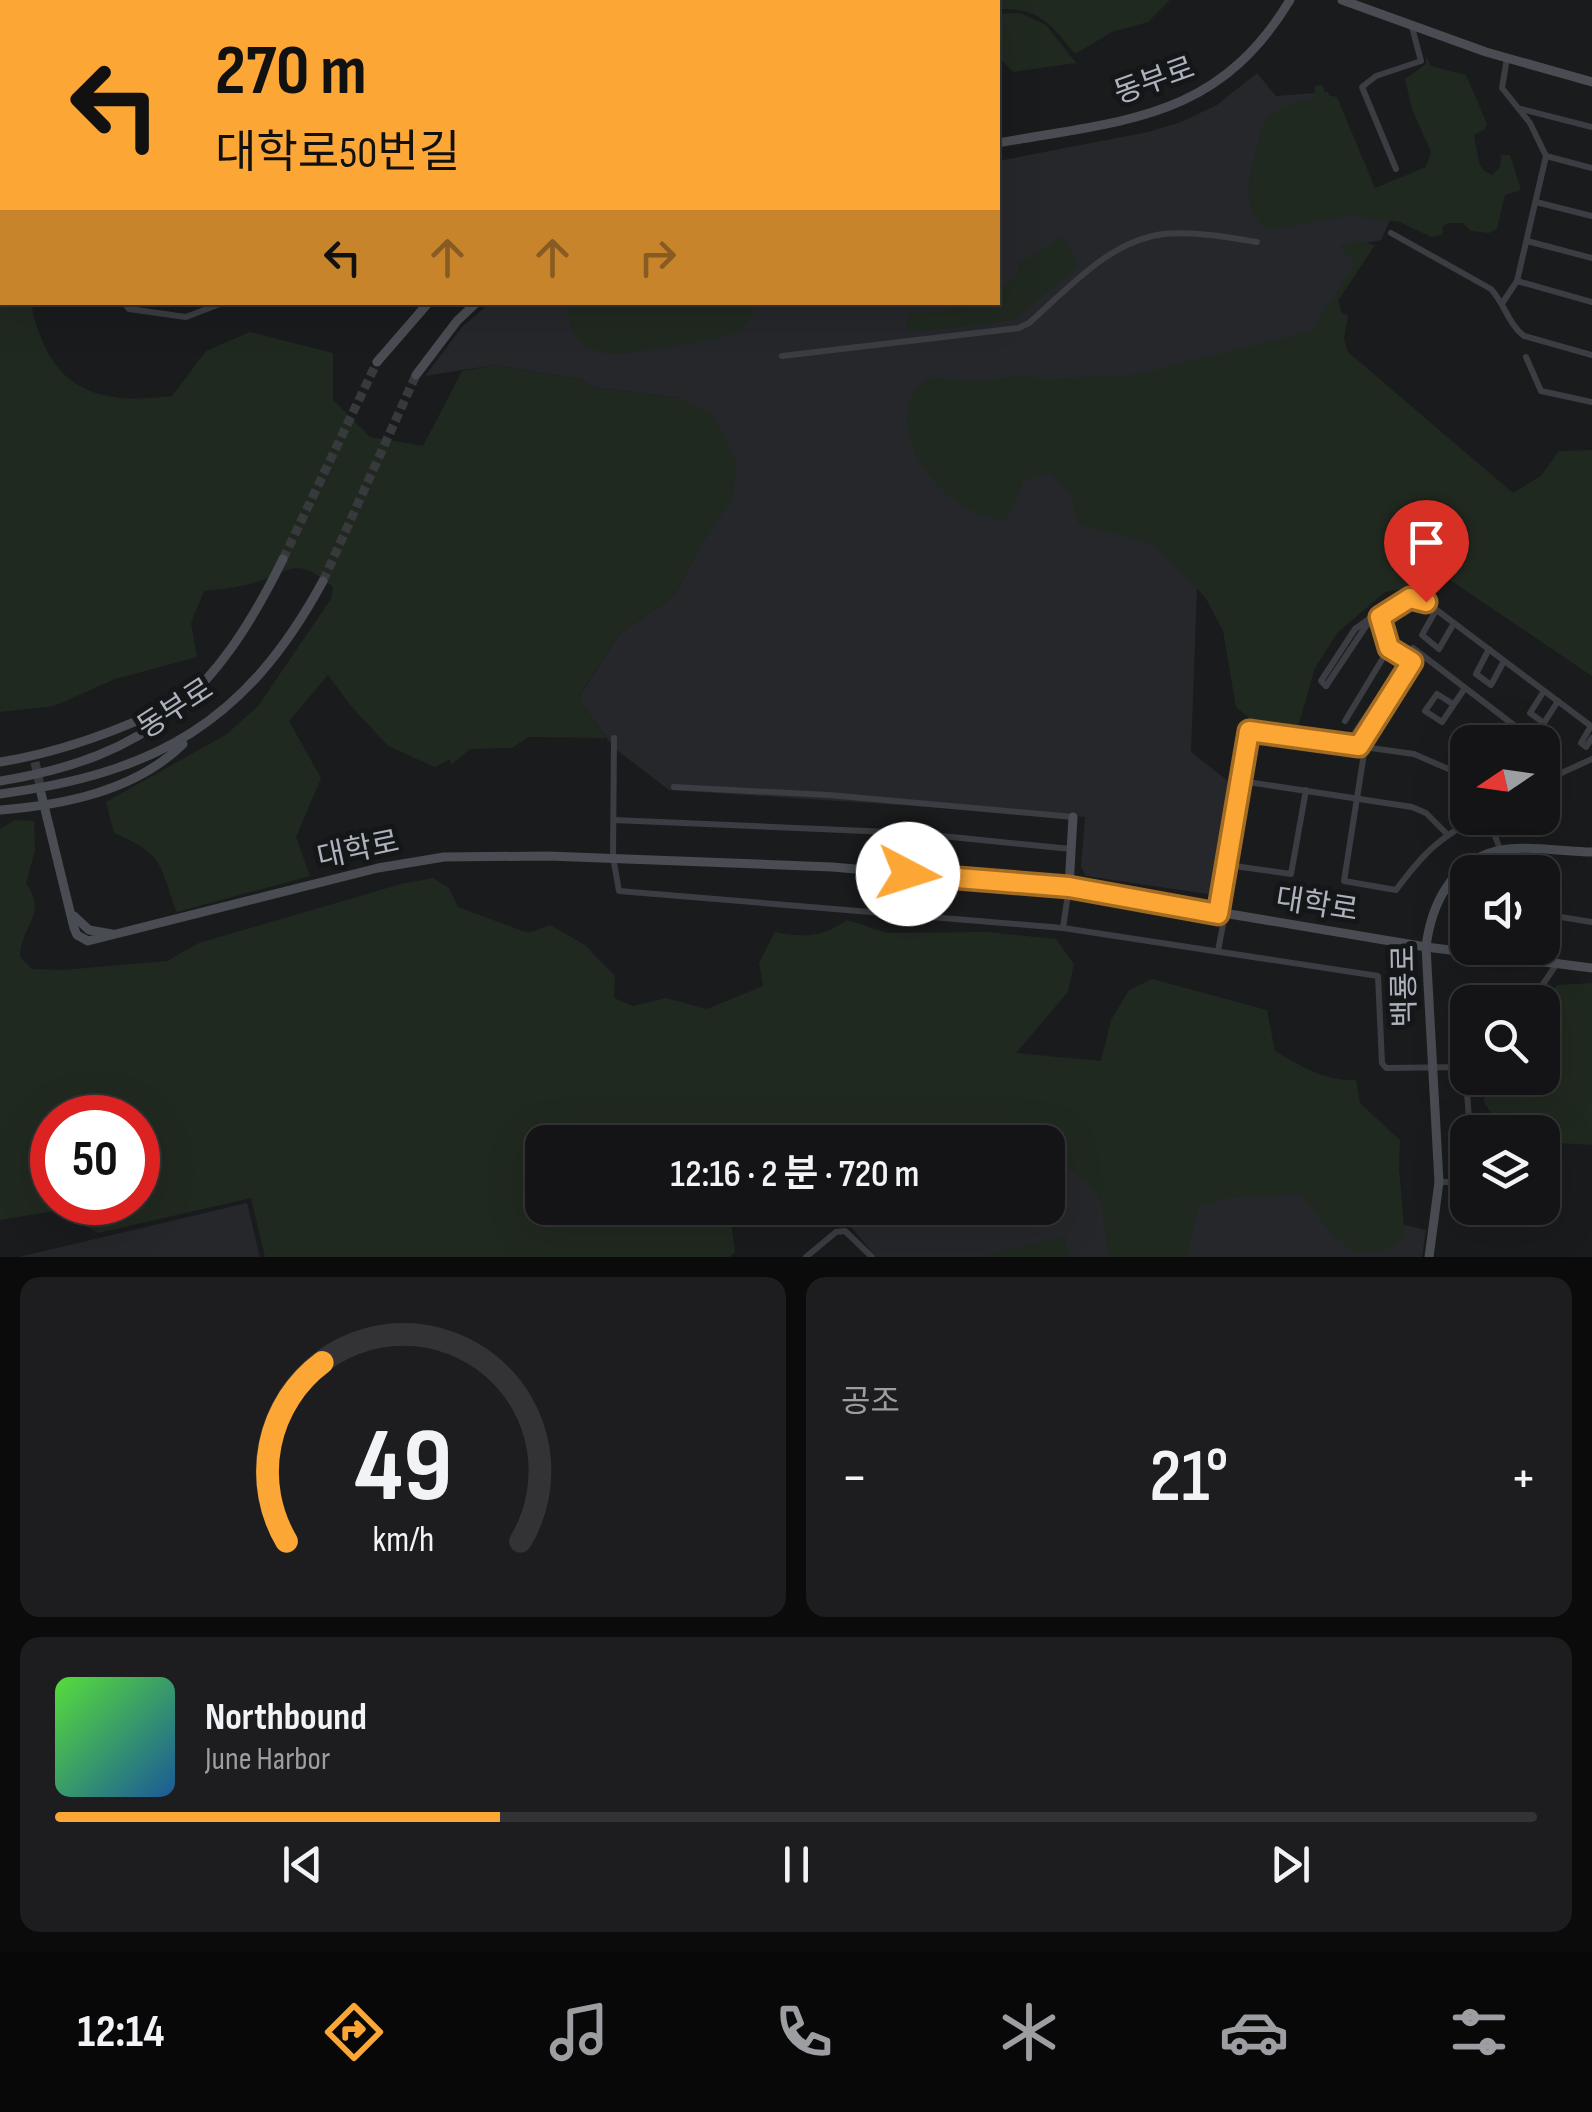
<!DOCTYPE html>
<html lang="ko">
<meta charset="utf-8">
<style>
body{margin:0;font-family:"Sofia Sans Condensed","Noto Sans KR",sans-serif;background:#1d1d1f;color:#f1f3f6;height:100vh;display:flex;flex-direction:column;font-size:38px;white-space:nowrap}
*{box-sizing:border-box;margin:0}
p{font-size:32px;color:#9d9ea1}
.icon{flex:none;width:55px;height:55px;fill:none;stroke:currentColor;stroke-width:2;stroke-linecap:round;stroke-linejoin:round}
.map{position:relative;height:1257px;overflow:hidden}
.drawer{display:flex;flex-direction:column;gap:20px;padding:20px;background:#0b0b0c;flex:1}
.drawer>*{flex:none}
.hud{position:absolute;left:0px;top:0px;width:1000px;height:305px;box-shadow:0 10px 40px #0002,0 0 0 2px #333335;background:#fba635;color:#111;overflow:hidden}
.needle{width:65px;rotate:257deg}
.fabs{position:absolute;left:1450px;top:725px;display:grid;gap:20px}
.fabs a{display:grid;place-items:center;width:110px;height:110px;border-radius:20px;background:#141416;box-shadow:0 10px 40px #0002,0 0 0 2px #333335;font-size:50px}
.speed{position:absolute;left:30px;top:1095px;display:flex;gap:20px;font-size:50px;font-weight:700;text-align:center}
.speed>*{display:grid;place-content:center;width:130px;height:130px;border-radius:50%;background:#141416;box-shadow:0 10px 40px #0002,0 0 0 2px #333335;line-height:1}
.speed .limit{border:15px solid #d22;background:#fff;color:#111}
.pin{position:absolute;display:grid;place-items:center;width:85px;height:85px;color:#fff;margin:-102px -42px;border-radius:50% 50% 50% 0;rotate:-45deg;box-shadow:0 0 10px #0007}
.pin .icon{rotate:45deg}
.me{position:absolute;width:110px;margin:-55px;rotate:95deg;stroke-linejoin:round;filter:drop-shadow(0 0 8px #0008)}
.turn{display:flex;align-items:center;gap:35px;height:210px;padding:0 50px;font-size:45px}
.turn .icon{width:130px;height:130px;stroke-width:2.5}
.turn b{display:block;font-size:70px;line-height:85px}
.lanes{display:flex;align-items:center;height:95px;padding:0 50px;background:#0003;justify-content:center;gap:50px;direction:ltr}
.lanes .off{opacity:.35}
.big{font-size:75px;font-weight:600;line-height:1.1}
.drawer .widget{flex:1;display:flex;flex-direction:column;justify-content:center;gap:15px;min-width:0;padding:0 35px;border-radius:20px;background:#1d1d1f}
.drawer .dial{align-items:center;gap:0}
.dial svg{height:260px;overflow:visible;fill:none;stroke:#333335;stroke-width:7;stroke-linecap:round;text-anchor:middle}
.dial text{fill:#f1f3f6;stroke:none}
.song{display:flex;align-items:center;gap:30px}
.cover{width:120px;height:120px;border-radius:15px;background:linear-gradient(135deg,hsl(110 70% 55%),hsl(210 70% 35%))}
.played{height:10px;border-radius:5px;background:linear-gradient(90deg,#fba635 30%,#333335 30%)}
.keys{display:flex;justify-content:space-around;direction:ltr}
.heat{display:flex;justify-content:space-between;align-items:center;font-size:55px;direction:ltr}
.drawer .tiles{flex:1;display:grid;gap:20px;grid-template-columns:1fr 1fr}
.widget:last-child{grid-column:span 2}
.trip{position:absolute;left:525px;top:1125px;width:540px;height:100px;border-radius:20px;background:#141416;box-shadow:0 10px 40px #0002,0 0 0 2px #333335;font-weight:600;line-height:100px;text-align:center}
.tabs{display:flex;height:160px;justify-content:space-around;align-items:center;background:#080809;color:#9d9ea1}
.tabs .icon{width:70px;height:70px}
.tabs .selected{color:#fba635}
.tabs b{font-size:45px;color:#f1f3f6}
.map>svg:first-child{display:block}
.built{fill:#26272a}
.green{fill:#202920;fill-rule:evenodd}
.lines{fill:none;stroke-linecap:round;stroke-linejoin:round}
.secondary-tunnel{stroke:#37393d;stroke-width:9;stroke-dasharray:9 4.5;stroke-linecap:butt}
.street{stroke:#3b3d42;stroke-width:6}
.secondary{stroke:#494c52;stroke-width:9}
.route-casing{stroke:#a36c22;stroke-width:25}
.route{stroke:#fba635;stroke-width:18}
.labels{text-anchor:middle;stroke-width:10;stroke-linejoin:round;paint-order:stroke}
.street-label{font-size:30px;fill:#acb3bd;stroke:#151618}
</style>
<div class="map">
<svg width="1592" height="1257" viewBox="0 0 1592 1257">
<rect width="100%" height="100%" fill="#1a1b1d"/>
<g class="built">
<polygon points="1257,73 1276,96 1328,92 1354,178 1391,218 1381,240 1367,243 1329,310 1287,374 1202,451 1191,752 1232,784 1216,890 1207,894 1086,876 1081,867 1085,817 669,790 614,748 578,699 619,634 674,596 700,547 679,398 592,387 579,379 495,365 425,376 463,326 490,303 998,302 998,161 1148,132 1181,122 1217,105"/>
<polygon points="1048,1143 1305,1183 1401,1224 1426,1230 1422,1257 876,1257 847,1222 844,1208 1048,1208"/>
<polygon points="247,1203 260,1257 19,1257"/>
</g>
<g class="green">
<path d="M0,0h569l-567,2v300l30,1c0,13 5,24 10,37 24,59 74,63 130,56l34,-45 44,-19 83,21v47l37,37 53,9 39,-75 33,-6 84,14 13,8 87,11 32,15 26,50 -5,37 -32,47 -26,49 -55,38 -41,64 28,40 -78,-1 -16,11 -42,1 -19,16 -1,-6 -15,8 -47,-21 -37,-40 -23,-31 -39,46 32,57 -25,59 14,39 -133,36c-19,-49 -12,-57 -63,-79l-8,-31 121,-68 31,-28 73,-107 2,-12c-37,-32 -41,-16 -80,-4 -16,5 -33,6 -49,8l-13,32 6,34 -82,22 -61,27 -54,6z"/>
<path d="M958,0h212l-22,22 -36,10 -37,22c-25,-31 -35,-46 -77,-45v-7z"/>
<polygon points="1020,13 1046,25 1076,63 1013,72 998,56 998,14"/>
<path d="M1426,56l5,10 35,9 21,49 -3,6 -10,5 5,28 5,8 8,4 8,-8 1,-12h9l11,35 -16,5 -8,34 -8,4 -18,-2 -8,-8h-15l-5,3 -1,9 -11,2 -31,-15 -50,-7 -80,15c-33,-19 -20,-57 -12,-86 2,-7 3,-17 7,-23 11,-15 34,-18 50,-23v-12l7,-1 5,10 10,2 38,91 51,-21 5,-15 -19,-43 -7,-30 21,-15z"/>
<polygon points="1062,236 1079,265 1014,320 912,332 907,330 907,313 942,312 970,303 998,302 998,289 1018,275 1018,264"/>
<path d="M1359,241l16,4 -37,56 4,12 6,2 -4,24 4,13 165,141 28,-17 18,-25 33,-1v226l-142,-96 -65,12 -47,40 -23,36 -17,59 -44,-5 -18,-15 -13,-76 -18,-34 -53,-53 -74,-20 -8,-30 -20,-22 -27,10 -16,38c-53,-1 -121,-72 -94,-127 3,-6 12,-11 17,-16l44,4 51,-5 24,3 85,-4 177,-44 41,-63 1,-6 -13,-17z"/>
<path d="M567,303v-1l192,1c-5,12 -12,22 -24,29 -17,9 -41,10 -60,13 -45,8 -106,26 -108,-42z"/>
<path d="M15,820l19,1 1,29 -9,33c22,34 -4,38 -6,74l12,12 31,1 104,-9 32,-18 202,-59 32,-6 16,10 9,19 70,26 22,-8 35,20 30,31 -1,22 19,8 33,-8 41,11 56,-23 -4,-23 16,-31c29,6 48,5 72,-12l40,13 100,-1 69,7 18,25 -6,28 -52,61 85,8 10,-41 18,-30 23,-11 115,31 8,41c27,16 50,30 81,29l4,23 40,37 -1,28 6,70 -19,12 -31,3 -25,-21 -29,-38 -72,4 -31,9 -12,50h-77l-8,-55 -14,-19 -39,-31v-10h-506v66h225l-36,15 4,29 -5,5h-465l-14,-59 -153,35 -38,-23 -60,10v-391zM52,1118h86v84h-86z"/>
<polygon points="1592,983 1592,1145 1557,1143 1543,1151 1542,1132 1510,1132 1492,1115 1483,1100 1500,1078 1542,1078 1543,1004 1557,985"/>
<polygon points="1065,1237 1069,1257 978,1257"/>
</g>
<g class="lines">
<g class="secondary-tunnel">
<polyline points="283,559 377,362"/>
<polyline points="323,581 416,375"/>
<polyline points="35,762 41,790"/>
</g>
<g class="street">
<polyline points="797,0 797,2"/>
<polyline points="1521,109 1592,127"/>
<polyline points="1546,156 1592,168"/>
<polyline points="1396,169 1362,87 1376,76 1421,61 1412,27"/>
<polyline points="1536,202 1592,216"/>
<path d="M1391,233l100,56c13,14 18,36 33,47l68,19"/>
<polyline points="1527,241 1592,258"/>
<polyline points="1517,281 1592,302"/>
<polyline points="123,302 129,309 186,317 225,302"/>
<polyline points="1503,302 1517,281 1546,156 1530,123 1502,88 1507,58"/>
<path d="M782,356l237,-28 10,-5c39,-34 81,-83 135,-89 30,-3 64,3 93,8"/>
<polyline points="1526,357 1541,391 1592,402"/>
<polyline points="1436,610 1422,635 1439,649 1454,623"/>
<polyline points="1380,617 1389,648 1407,659"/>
<polyline points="1489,649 1476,674 1491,685 1504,661"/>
<polyline points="1326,686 1366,626 1410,597 1426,602 1591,726 1581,743 1586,747 1592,738"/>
<polyline points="1326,686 1321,681 1355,629 1402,595 1421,597"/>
<polyline points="1544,691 1530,713 1544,723 1558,701"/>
<polyline points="1453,704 1437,694 1425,711 1442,722 1465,688"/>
<polyline points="1345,721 1389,648"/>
<polyline points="614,738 613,857 619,891 1063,928 1378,976 1382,1063 1386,1068 1465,1067"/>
<polyline points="1347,744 1413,648 1536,742"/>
<polyline points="1359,746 1416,655 1421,658"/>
<path d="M1365,747l-21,134 52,9c26,-35 43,-53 82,-72"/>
<polyline points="1542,748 1548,752 1542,764"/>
<polyline points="1542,767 1557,775 1553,813 1542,813"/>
<polyline points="1557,775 1592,759"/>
<polyline points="1241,781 1412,807 1426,813 1446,833"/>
<polyline points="674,787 829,795 1073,817"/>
<polyline points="1488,818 1500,849"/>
<polyline points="614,820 912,833 1071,849"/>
<polyline points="1227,865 1291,874 1306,790"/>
<polyline points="1452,880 1468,893"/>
<polyline points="1219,912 1249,731 1414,754 1453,771 1468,789"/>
<polyline points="904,914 912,833"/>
<polyline points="1542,914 1592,922"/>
<polyline points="1063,928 1069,887"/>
<polyline points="1218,951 1225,914"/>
<polyline points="1531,1002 1558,962"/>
<polyline points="1470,1132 1465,1067 1467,991 1534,998"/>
<polyline points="1439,1182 1468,1182"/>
<polyline points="806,1257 836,1232 845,1231 872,1257"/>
</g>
<g class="secondary">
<polyline points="1342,0 1486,52 1592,82"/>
<path d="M998,143c126,-23 219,-22 292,-143"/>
<polyline points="377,362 429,302"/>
<polyline points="416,375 457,321 477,302"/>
<path d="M0,762c63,-10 121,-32 178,-60"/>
<path d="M0,781c151,-24 217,-88 283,-222"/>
<polyline points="41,793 74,928 77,935 88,941 378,868 444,857 548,856 832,867 1069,887 1426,947 1592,968"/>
<path d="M0,794c156,-21 246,-71 323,-213"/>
<path d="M0,810c64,-5 135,-19 183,-66"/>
<polyline points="1069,887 1073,817"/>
<polyline points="74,916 89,930 112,934"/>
<path d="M1429,1257l10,-75 -13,-235c5,-42 26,-85 70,-96 26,-7 69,1 96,1"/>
</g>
</g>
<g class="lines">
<defs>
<polyline id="route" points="908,874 1069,887 1218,914 1249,731 1359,746 1412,662 1389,648 1380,617 1410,598 1426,602"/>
</defs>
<use href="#route" class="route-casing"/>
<use href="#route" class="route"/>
</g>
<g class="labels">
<g class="street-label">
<text transform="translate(1154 80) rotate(-20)" y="10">동부로</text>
<text transform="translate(175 708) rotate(-33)" y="10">동부로</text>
<text transform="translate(358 849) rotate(-12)" y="10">대학로</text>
<text transform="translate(1317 904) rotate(9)" y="10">대학로</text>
<text transform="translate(1404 986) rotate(-91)" y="10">백룡로</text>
</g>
</g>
</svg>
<div class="fabs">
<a><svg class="needle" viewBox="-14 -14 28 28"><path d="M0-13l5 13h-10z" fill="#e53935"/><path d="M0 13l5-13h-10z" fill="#9d9ea1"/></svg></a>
<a><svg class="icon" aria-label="sound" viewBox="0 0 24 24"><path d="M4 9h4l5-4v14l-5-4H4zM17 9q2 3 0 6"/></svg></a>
<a><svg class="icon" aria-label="search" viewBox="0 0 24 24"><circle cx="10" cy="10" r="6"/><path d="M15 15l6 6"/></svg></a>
<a><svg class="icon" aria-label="layers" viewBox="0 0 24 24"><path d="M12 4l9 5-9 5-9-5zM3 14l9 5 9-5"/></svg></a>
</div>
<div class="speed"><div class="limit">50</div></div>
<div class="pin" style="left:1426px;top:602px;background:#d93025"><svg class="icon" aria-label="arrive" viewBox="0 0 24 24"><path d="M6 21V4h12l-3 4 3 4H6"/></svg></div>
<svg class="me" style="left:908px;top:874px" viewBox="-20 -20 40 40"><circle r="19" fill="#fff"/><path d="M0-13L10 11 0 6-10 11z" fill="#fba635"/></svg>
<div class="trip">12:16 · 2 분 · 720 m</div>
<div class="hud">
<div class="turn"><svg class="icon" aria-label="left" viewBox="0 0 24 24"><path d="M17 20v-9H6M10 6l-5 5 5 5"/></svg><div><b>270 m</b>대학로50번길</div></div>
<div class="lanes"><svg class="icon" aria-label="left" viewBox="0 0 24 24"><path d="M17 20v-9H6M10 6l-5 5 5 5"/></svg><svg class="icon off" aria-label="ahead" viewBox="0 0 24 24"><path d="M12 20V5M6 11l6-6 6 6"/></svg><svg class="icon off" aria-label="ahead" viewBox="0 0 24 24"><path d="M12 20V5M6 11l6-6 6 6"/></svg><svg class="icon off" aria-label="right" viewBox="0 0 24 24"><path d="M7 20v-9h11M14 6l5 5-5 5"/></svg></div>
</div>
</div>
<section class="drawer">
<div class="tiles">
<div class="widget dial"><svg viewBox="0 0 100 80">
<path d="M14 69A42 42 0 1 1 86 69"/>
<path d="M14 69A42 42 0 0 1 25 14" stroke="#fba635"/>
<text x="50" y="56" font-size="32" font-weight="700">49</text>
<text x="50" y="72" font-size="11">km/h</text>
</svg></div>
<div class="widget"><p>공조</p>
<div class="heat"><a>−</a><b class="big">21°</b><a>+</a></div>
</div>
<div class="widget">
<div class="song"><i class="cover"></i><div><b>Northbound</b><p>June Harbor</p></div></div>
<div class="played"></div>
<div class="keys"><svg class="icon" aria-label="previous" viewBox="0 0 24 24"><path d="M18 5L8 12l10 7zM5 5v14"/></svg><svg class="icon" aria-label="pause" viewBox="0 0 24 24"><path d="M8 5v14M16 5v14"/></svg><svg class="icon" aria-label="next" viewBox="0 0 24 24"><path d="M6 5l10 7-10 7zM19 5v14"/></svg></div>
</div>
</div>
</section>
<nav class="tabs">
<b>12:14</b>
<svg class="icon selected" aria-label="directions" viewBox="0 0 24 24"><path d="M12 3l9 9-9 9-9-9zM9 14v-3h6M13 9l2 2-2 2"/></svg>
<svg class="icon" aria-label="music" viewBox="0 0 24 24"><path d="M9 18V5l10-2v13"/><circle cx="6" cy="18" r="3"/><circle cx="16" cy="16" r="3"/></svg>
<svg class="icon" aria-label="phone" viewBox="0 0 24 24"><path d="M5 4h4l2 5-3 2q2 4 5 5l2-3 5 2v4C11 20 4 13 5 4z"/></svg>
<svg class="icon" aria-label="climate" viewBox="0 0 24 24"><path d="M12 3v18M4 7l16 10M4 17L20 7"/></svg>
<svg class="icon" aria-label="car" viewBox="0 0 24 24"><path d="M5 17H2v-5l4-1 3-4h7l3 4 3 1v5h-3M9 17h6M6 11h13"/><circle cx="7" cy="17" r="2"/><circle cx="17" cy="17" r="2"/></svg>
<svg class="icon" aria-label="filters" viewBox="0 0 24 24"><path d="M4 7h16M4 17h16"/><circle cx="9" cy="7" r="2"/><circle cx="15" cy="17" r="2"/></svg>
</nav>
